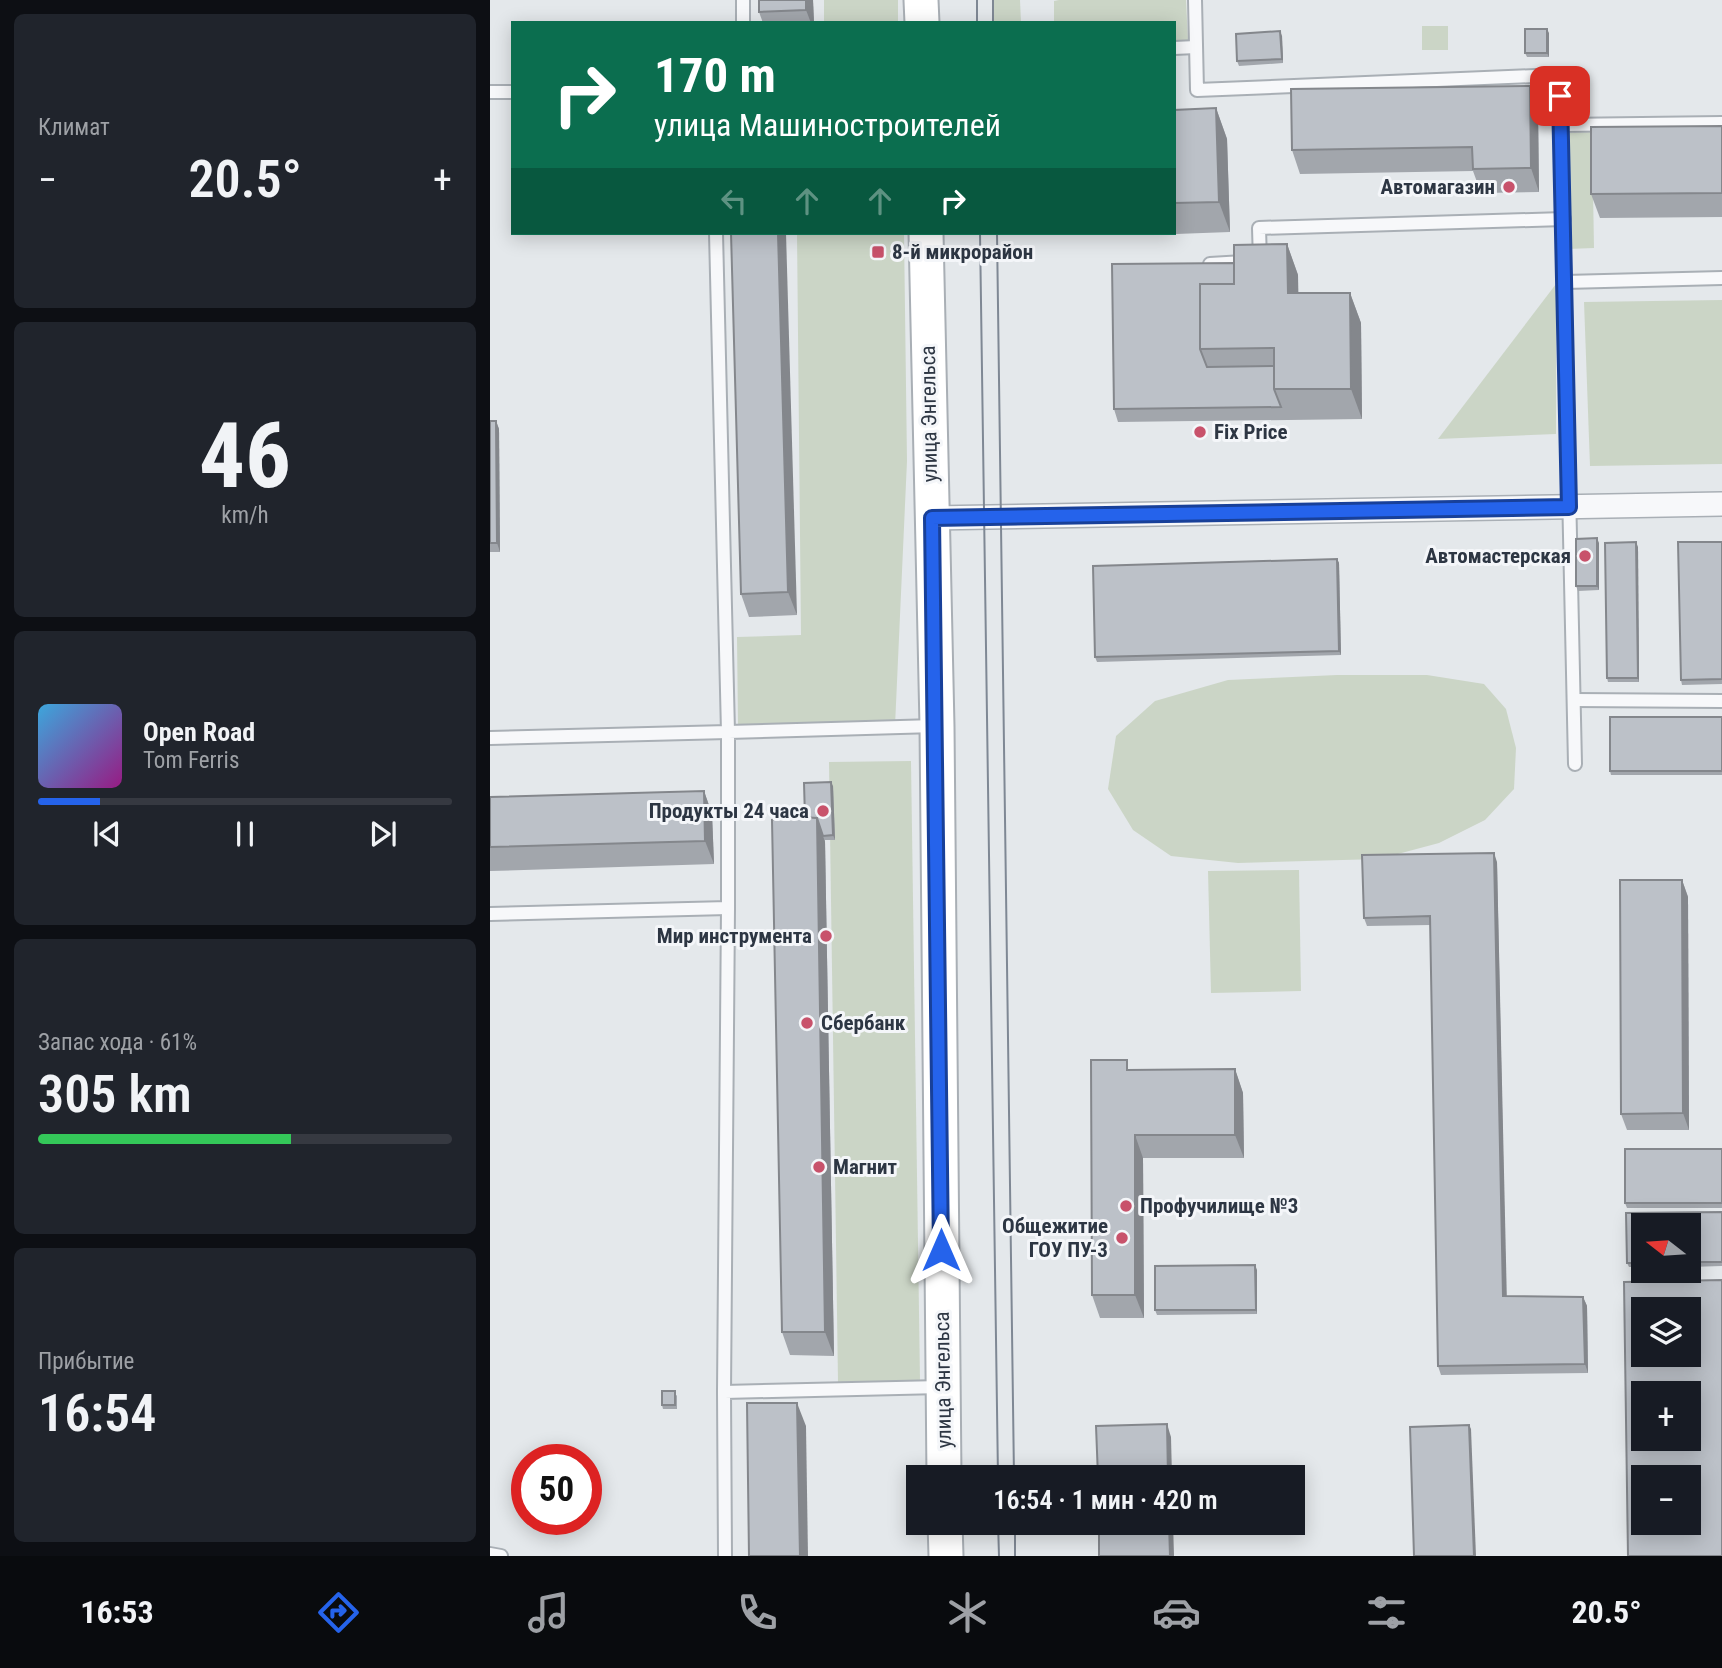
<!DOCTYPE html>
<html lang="ru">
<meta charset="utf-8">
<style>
body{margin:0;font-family:"Roboto Condensed",sans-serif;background:#20242c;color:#f1f3f6;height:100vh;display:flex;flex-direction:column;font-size:26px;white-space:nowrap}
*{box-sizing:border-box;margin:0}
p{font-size:23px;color:#9ea1a6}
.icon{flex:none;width:38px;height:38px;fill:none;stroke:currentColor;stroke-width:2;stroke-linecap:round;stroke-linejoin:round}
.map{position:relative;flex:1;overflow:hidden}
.details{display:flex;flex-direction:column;gap:14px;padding:14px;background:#0d0f14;width:490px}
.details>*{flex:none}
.banner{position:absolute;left:21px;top:21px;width:665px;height:214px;border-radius:0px;box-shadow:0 4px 18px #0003;background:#0b6e4f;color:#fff;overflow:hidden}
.needle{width:46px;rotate:287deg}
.fabs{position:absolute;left:1141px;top:1213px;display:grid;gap:14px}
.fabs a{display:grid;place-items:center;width:70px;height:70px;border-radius:0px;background:#171b24;box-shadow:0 4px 18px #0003;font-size:35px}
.speed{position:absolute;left:21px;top:1444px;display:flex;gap:14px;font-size:35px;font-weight:700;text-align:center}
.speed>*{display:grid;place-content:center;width:91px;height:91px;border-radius:50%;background:#171b24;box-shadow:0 4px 18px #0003;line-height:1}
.speed .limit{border:10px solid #d22;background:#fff;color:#111}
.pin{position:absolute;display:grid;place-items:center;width:60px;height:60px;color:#fff;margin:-30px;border-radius:14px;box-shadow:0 4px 10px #0006}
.me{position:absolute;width:77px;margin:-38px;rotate:0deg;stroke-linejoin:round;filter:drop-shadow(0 0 5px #0008)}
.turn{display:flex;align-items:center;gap:24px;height:147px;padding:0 28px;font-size:32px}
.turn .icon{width:91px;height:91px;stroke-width:2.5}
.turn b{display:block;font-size:49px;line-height:60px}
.lanes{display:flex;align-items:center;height:66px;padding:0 28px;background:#0003;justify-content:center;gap:35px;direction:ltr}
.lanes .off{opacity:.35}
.big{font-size:52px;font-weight:600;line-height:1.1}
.details .card{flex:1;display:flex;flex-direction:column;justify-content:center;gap:10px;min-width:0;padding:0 24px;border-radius:10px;background:#20242c}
.details .dial{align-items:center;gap:0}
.dial b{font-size:91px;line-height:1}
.song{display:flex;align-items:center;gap:21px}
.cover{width:84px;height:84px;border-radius:10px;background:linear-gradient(135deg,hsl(200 70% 55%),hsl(310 70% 35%))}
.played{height:7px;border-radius:4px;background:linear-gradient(90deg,#2563eb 15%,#363941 15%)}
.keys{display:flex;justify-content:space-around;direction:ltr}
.heat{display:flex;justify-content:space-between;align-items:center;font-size:38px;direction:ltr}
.charge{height:10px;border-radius:5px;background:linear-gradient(90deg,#34c759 61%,#363941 0)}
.trip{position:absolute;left:416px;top:1465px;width:399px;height:70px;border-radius:0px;background:#171b24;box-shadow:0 4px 18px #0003;font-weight:600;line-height:70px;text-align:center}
.tab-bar{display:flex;height:112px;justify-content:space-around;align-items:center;background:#090b0e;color:#9ea1a6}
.tab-bar .icon{width:49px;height:49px}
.tab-bar .selected{color:#2563eb}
.tab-bar b{font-size:32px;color:#f1f3f6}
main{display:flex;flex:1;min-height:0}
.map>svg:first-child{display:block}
.green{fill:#cbd5c6}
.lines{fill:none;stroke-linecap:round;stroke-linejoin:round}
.lane-casing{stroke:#a9afb5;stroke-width:16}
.street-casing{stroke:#a9afb5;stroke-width:26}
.secondary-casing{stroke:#a9afb5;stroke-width:37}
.lane{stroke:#f7f8fa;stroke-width:12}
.street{stroke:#f7f8fa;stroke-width:23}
.secondary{stroke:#fff;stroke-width:33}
.tram{stroke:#7f8894;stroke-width:2}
.wall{fill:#a2a6ac}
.shaded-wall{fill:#84878c}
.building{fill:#bcc1c8;stroke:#84878c;stroke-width:2;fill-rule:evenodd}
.route-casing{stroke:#184099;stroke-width:18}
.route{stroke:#2563eb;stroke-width:12}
.poi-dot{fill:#c8526b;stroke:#f4f6f9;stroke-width:2.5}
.labels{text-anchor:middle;stroke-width:6;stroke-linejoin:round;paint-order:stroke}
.poi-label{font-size:21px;font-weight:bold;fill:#2d3643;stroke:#f4f6f9;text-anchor:end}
.street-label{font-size:21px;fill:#2d3643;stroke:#f4f6f9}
</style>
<main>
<section class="details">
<div class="card"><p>Климат</p>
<div class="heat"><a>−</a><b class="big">20.5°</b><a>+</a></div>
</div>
<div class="card dial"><b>46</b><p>km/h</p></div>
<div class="card">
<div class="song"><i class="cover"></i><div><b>Open Road</b><p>Tom Ferris</p></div></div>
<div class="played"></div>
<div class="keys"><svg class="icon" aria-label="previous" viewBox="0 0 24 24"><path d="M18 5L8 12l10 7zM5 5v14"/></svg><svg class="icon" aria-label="pause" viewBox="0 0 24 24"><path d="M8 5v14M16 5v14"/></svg><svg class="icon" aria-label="next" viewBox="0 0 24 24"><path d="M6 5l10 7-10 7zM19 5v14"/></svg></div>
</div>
<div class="card"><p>Запас хода · 61%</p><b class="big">305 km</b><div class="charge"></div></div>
<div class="card"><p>Прибытие</p><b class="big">16:54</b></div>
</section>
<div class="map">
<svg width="1232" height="1556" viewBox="0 0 1232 1556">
<rect width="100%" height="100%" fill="#e4e8eb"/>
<g class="green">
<rect x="334" y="0" width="74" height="23"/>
<polygon points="503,0 530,0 531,23 503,23"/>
<polygon points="696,0 698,40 684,40 684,23 564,23 564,1 569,0"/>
<rect x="932" y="26" width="26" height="24"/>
<polygon points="1102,132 1104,248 1078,249 1076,133"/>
<polygon points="307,233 414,233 417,461 405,726 248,725 247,637 311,635"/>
<polygon points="1066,284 1066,434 948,439"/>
<polygon points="1232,300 1232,464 1100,466 1094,302"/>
<polygon points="847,675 937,675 994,684 1016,709 1026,748 1024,789 995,820 949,843 889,859 748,863 681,856 643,830 618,789 626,736 665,701 738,680"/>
<polygon points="421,761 430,1381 348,1382 339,762"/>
<polygon points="809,870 811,991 721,993 718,871"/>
</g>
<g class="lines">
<defs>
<g id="lane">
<polyline points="253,0 253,23"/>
<polyline points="705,0 707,90 1069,75 1071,125 1232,123"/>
<polyline points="684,48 706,47"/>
<polyline points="0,92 23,92"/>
<polyline points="1071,125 1085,764"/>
<polyline points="720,264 770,261 769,228 1074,219"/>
<polyline points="1075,282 1232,278"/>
<polyline points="1084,700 1232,701"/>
<polyline points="0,738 238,732 226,233"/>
<polyline points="0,914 238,908 238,732 445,726"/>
<polyline points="234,1392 238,908"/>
<polyline points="0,1554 11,1556"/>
<polyline points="235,1556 234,1392 451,1387"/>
</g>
<polyline id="street" points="442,518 1232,504"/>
<g id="secondary">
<polyline points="431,0 432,23"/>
<polyline points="436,233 447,726 454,1477"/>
<polyline points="455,1522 456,1556"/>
</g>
</defs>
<use href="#lane" class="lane-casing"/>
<use href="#street" class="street-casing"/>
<use href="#secondary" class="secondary-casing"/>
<use href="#lane" class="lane"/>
<use href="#street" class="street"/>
<use href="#secondary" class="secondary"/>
<g class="tram">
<polyline points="487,0 487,23"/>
<polyline points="503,0 503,23"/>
<polyline points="490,233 508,1477"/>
<polyline points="507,233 524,1477"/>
<polyline points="508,1522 509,1556"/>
<polyline points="525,1522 525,1556"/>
</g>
</g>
<g class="wall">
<polygon points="269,0 323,0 324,23 273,23 269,12"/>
<polygon points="1059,33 1059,57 1037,57 1035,53"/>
<polygon points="792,36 793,63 749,66 747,61"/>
<polygon points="1040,86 1048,109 1049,192 991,193 983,171 810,174 802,150"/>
<polygon points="726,108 737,139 740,232 659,235 658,233 684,233 684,110"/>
<polygon points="1232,126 1232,217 1110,218 1101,194"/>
<polygon points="241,233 307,615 259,617 251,594"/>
<polygon points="797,244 808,275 808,293 860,293 871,323 872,419 628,422 624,409 744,263"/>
<polygon points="0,421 6,421 9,429 10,552 0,552"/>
<polygon points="1232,542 1232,684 1192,685 1191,680"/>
<polygon points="1109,543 1109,590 1088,591 1086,586"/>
<polygon points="1148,547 1149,682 1118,682 1117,678"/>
<polygon points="847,559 849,563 851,655 607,662 605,657"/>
<polygon points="1232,717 1232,775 1121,775 1120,771"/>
<polygon points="343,786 345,840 335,840 344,1356 300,1355 292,1332 315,818"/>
<polygon points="214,791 222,814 224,864 0,871 0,797"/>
<polygon points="1007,862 1016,1296 1093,1297 1097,1306 1098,1373 951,1375 948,1366 940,925 877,926 874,918"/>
<polygon points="1192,880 1198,897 1199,1130 1137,1130 1131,1114"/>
<polygon points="745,1069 753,1093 754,1158 653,1158 654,1318 610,1318 602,1295 640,1070"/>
<polygon points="1232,1149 1232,1208 1137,1208 1135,1203"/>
<polygon points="1232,1212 1232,1266 1199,1267 1199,1225 1153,1225 1153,1267 1139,1267 1137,1263 1136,1213"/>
<polygon points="767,1270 767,1314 667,1315 665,1310"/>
<polygon points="187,1395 187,1409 173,1409 172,1405"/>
</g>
<g class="shaded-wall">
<polygon points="316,0 323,0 324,23 321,23 316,10"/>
<polygon points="1057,29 1059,33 1059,57 1057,53"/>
<polygon points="790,31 792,36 793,63 792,59"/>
<polygon points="1040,86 1048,109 1049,192 1041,168"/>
<polygon points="726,108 737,139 740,232 729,202"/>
<polygon points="288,233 296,233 307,615 298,592"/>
<polygon points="797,244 808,275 809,324 798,293"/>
<polygon points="860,293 871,323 872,419 861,389"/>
<polygon points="6,421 9,429 10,552 7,543"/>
<polygon points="1107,538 1109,543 1109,590 1107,586"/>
<polygon points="1146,542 1148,547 1149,682 1148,678"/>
<polygon points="847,559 849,563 851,655 849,651"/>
<polygon points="341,782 343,786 345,840 343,835"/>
<polygon points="214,791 222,814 224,864 215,841"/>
<polygon points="327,818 335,842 344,1356 335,1332"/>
<polygon points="1004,853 1007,862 1017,1305 1013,1296"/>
<polygon points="1192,880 1198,897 1199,1130 1193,1113"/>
<polygon points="745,1069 753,1093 754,1158 745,1135"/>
<polygon points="645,1135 653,1158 654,1318 645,1295"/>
<polygon points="765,1265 767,1270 767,1314 766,1310"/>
<polygon points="1093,1297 1097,1306 1098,1373 1095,1364"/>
<polygon points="307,1403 316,1426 318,1556 310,1556"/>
<polygon points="677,1424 681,1437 682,1477 678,1477"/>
<polygon points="979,1425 981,1429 986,1556 984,1556"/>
<polygon points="679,1522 683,1522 684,1556 680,1556"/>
</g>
<g class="building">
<polygon points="269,0 316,0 316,10 269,12"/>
<rect x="1035" y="29" width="22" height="24"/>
<polygon points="790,31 792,59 747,61 746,34"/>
<polygon points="1040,86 1041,168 983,169 982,147 802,150 801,89"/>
<polygon points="726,108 729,202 684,203 684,110"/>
<polygon points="1232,126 1232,193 1101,194 1101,127"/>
<polygon points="241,233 288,233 298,592 251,594"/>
<polygon points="797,244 798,293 860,293 861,389 784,389 784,348 710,349 710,284 744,284 744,245"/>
<polygon points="744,263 744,284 710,284 710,349 717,367 784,366 784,389 791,407 624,409 622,264"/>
<polygon points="0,421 6,421 7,543 0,543"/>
<polygon points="1107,538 1107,586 1086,586 1086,539"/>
<polygon points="1146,542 1148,678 1117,678 1115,543"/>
<polygon points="1188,542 1232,542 1232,679 1191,680"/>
<polygon points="847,559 849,651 605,657 603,566"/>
<rect x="1120" y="717" width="112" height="54"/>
<polygon points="341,782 343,835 333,836 327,818 315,818 314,783"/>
<polygon points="214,791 215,841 0,847 0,797"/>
<polygon points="309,817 327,818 335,1332 292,1332 282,820"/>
<polygon points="1004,853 1013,1296 1093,1297 1095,1364 948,1366 940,916 874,918 872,855"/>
<polygon points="1130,880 1192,880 1193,1113 1131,1114"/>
<polygon points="601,1060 637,1060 637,1070 745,1069 745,1135 645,1135 645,1295 602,1295"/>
<rect x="1135" y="1149" width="97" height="54"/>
<polygon points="1232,1212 1232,1262 1199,1262 1199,1225 1153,1225 1153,1263 1137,1263 1136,1213"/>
<polygon points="765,1265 766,1310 665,1310 665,1266"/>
<path d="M1232,1280v276h-94l-4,-274zM1153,1309h46v45h-46zM1153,1393h46v45h-46zM1153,1477h46v45h-46z"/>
<rect x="172" y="1391" width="13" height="14"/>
<polygon points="257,1403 307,1403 310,1556 259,1556"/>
<polygon points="677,1424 678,1477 608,1477 606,1426"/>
<polygon points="979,1425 984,1556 924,1556 920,1427"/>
<polygon points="609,1522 679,1522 680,1556 609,1556"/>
</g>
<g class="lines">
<defs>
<polyline id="route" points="451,1250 442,518 1079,507 1070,96"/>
</defs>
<use href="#route" class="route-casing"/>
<use href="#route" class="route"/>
</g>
<g class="poi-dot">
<circle cx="1019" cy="187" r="7"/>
<rect x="381" y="245" width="14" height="14" rx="3.5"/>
<circle cx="710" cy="432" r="7"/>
<circle cx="1095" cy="556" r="7"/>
<circle cx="333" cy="811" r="7"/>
<circle cx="336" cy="936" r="7"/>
<circle cx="317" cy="1023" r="7"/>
<circle cx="329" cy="1167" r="7"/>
<circle cx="636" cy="1206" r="7"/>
<circle cx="632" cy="1238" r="7"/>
</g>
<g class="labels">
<g class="poi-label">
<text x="1005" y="194">Автомагазин</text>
<text x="402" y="259" text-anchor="start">8-й микрорайон</text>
<text x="724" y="439" text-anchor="start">Fix Price</text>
<text x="1081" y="563">Автомастерская</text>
<text x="319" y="818">Продукты 24 часа</text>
<text x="322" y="943">Мир инструмента</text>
<text x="331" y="1030" text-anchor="start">Сбербанк</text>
<text x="343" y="1174" text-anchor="start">Магнит</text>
<text x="650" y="1213" text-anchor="start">Профучилище №3</text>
<text x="618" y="1233">Общежитие<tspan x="618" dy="24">ГОУ ПУ-3</tspan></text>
</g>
<g class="street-label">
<text transform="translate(439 414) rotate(-91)" y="7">улица Энгельса</text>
<text transform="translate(453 1380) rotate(-91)" y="7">улица Энгельса</text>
</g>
</g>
</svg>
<div class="fabs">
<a><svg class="needle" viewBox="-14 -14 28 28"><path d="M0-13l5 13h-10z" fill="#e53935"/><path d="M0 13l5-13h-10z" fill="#9ea1a6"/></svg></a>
<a><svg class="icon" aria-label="layers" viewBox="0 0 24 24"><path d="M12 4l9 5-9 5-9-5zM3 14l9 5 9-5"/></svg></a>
<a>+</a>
<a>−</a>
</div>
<div class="speed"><div class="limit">50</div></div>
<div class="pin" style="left:1070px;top:96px;background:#d93025"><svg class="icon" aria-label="arrive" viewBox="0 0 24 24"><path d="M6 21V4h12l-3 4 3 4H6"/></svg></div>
<svg class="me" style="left:451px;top:1250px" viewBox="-20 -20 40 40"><path d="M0-17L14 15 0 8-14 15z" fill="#2563eb" stroke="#fff" stroke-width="4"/></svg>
<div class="trip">16:54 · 1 мин · 420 m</div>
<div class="banner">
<div class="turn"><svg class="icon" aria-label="right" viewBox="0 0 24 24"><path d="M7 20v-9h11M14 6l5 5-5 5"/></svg><div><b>170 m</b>улица Машиностроителей</div></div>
<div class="lanes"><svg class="icon off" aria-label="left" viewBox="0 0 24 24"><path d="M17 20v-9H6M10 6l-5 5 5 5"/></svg><svg class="icon off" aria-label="ahead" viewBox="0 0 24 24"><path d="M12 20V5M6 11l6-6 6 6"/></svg><svg class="icon off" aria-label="ahead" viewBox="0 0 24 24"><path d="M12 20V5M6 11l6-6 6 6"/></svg><svg class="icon" aria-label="right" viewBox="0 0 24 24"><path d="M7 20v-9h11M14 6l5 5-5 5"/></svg></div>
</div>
</div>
</main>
<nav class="tab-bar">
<b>16:53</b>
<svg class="icon selected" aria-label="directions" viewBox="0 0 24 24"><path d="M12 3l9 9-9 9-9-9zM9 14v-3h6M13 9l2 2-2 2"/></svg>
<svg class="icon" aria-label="music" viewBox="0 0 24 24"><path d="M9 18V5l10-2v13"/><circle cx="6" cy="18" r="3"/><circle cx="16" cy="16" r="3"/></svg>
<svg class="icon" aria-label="phone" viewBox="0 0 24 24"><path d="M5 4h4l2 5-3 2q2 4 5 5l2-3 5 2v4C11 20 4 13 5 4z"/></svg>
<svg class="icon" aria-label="climate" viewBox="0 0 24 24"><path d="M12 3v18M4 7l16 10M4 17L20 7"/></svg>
<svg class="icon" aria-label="car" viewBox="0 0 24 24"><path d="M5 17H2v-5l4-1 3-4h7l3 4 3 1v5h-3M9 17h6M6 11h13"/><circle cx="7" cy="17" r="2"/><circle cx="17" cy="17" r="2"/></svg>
<svg class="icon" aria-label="filters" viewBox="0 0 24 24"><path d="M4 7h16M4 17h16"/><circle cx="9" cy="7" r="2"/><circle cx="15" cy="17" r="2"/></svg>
<b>20.5°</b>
</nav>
